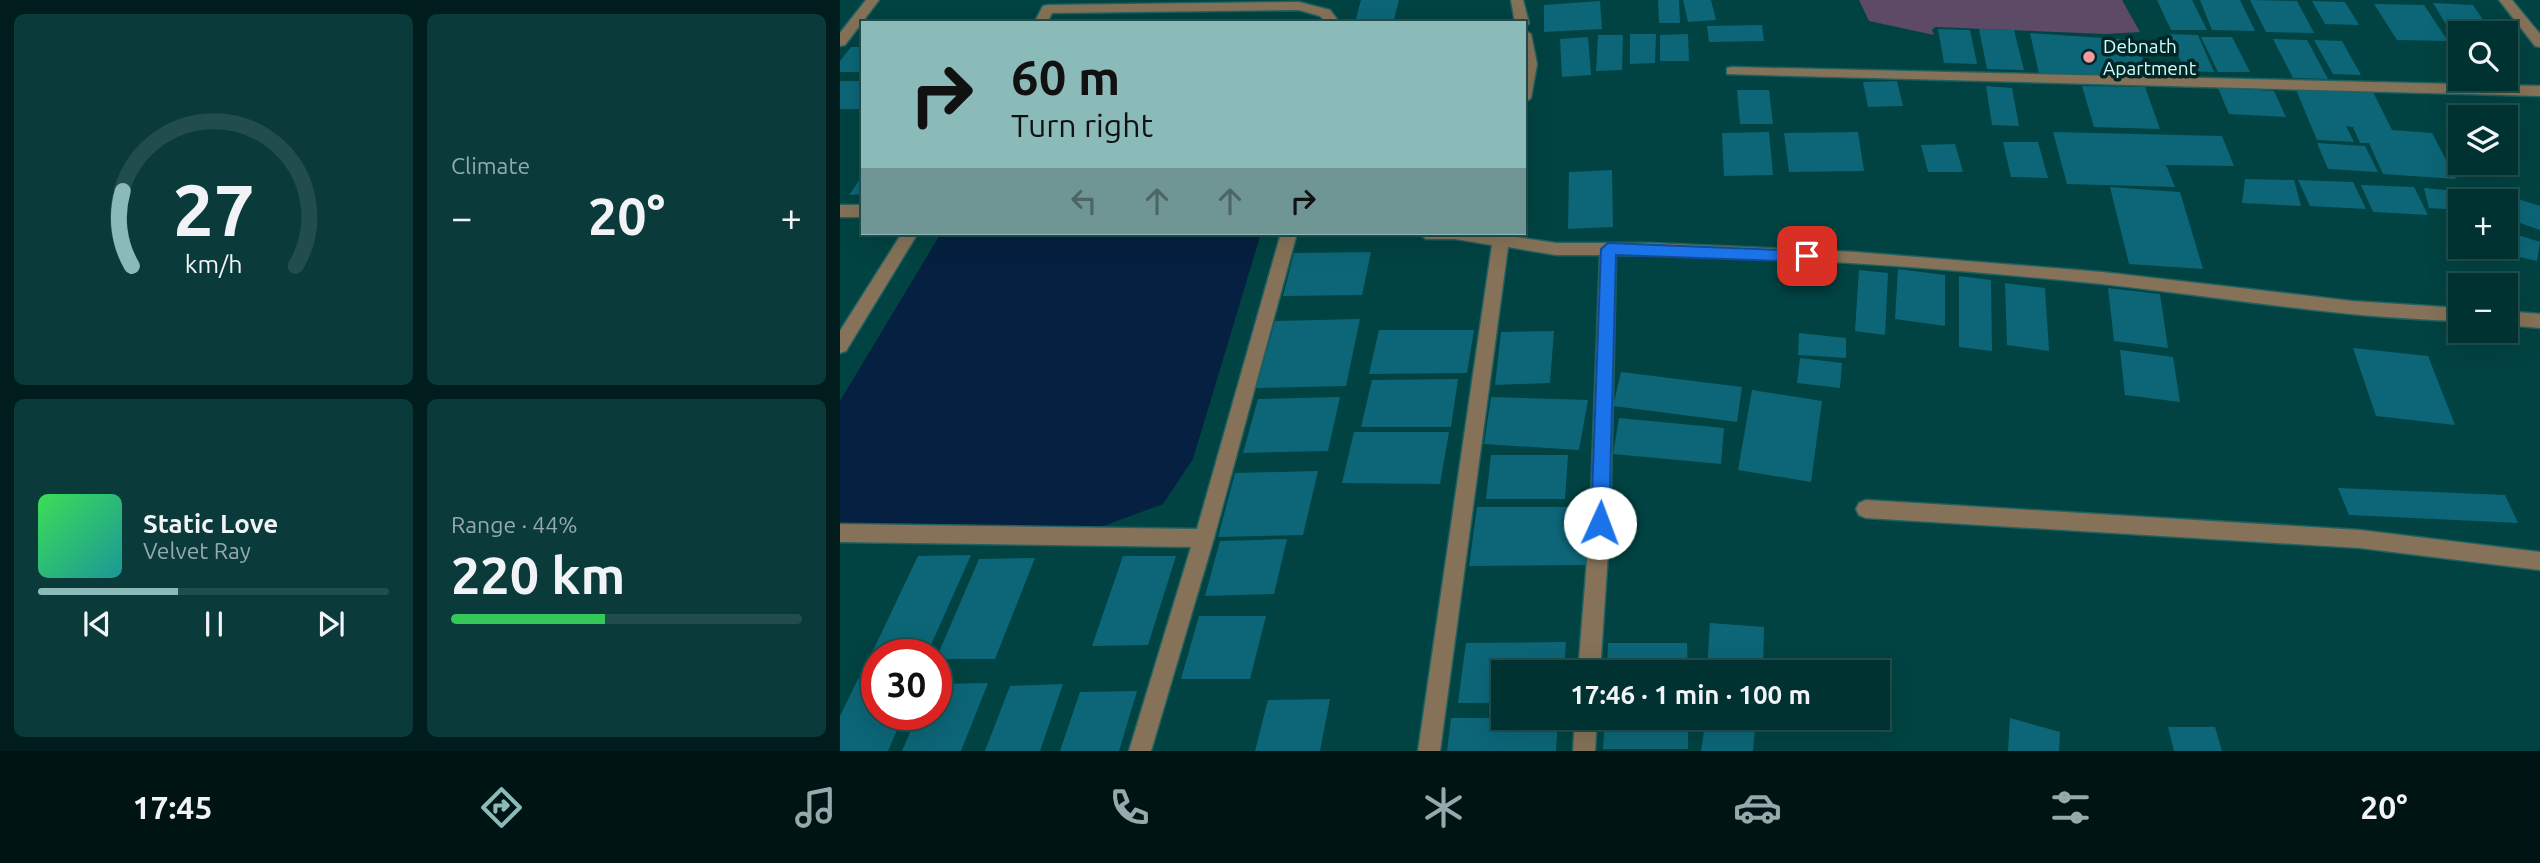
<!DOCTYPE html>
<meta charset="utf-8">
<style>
body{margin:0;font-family:Ubuntu,sans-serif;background:#0a3a3a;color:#f1f3f6;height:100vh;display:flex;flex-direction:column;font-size:26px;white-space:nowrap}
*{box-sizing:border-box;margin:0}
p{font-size:23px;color:#95aaac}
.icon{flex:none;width:38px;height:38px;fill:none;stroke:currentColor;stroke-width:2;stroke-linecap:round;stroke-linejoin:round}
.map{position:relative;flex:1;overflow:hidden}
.sheet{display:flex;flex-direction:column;gap:14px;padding:14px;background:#001c1c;width:840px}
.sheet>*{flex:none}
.guide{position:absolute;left:21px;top:21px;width:665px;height:214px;border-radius:0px;box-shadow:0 7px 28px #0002,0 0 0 2px #224d4d;background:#8bbbb9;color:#111;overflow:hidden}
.buttons{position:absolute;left:1608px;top:21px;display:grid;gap:14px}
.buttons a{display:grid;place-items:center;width:70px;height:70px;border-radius:0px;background:#003232;box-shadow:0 7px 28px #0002,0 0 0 2px #224d4d;font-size:35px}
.speed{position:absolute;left:21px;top:639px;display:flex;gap:14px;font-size:35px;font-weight:700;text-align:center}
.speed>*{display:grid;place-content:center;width:91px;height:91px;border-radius:50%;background:#003232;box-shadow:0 7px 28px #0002,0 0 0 2px #224d4d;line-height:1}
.speed .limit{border:10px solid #d22;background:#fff;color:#111}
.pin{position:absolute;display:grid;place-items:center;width:60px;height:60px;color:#fff;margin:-30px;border-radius:14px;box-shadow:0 4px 10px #0006}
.me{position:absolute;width:77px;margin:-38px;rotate:2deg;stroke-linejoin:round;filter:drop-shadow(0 0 5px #0008)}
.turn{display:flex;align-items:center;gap:24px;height:147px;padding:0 35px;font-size:32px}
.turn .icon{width:91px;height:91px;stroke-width:2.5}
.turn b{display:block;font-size:49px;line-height:60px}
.lanes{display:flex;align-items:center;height:66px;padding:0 35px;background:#0003;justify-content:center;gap:35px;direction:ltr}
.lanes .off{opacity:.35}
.big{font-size:52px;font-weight:600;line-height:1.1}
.sheet .card{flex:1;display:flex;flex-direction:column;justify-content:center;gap:10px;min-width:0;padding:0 24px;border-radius:10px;background:#0a3a3a}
.sheet .dial{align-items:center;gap:0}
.dial svg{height:182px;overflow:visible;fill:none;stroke:#224d4d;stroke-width:7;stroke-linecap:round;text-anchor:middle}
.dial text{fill:#f1f3f6;stroke:none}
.song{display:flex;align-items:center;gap:21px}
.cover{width:84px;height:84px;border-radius:10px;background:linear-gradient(135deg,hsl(130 70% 55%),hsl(180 70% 35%))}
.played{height:7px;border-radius:4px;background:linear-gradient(90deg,#8bbbb9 40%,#224d4d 40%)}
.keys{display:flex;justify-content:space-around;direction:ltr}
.heat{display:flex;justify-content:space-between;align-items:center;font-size:38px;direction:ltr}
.charge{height:10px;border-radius:5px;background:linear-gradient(90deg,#34c759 44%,#224d4d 0)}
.sheet .tiles{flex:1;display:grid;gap:14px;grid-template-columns:repeat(2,1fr)}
.trip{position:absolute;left:651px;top:660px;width:399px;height:70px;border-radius:0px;background:#003232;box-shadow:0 7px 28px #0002,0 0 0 2px #224d4d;font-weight:600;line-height:70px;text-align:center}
.dock{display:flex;height:112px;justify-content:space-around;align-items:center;background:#001414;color:#95aaac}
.dock .icon{width:49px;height:49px}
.dock .on{color:#8bbbb9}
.dock b{font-size:32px;color:#f1f3f6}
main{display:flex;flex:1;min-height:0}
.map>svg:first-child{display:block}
.green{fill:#5d4a67}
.water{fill:#052040}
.building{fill:#0c6677}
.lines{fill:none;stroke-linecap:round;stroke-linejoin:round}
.minor-casing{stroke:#216160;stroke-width:3}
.tertiary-casing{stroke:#216160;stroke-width:3}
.minor{fill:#857258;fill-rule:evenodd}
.tertiary{fill:#857258;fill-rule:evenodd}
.route{fill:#1a73e8;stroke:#114b97;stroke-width:2}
.poi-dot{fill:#f49aa2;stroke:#022626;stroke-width:2.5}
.labels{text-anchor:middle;stroke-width:7;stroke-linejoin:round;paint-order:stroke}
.far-poi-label{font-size:19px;fill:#cefffe;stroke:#022626;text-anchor:start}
</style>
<main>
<section class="sheet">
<div class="tiles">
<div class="card dial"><svg viewBox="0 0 100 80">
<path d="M14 69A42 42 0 1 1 86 69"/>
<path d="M14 69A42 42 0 0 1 10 36" stroke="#8bbbb9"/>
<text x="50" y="56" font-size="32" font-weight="700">27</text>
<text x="50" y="72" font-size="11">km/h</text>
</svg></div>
<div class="card"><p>Climate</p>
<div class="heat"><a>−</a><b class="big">20°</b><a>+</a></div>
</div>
<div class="card">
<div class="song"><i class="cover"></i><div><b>Static Love</b><p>Velvet Ray</p></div></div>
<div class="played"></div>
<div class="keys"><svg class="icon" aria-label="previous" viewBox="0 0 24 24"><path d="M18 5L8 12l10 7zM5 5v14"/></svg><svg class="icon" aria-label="pause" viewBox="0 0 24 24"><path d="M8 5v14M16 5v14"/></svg><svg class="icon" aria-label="next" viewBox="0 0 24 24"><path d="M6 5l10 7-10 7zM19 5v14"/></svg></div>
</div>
<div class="card"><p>Range · 44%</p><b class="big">220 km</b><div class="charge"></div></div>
</div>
</section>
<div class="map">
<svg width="1700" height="751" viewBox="0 0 1700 751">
<rect width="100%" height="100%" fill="#004342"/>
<polygon class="green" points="1019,0 1282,0 1300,32 1266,34 1095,27 1092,30 1094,35 1029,21"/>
<polygon class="water" points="101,233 421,233 353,459 323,504 247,532 0,527 0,401"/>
<g class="building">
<polygon points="521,0 559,0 553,23 515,23"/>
<polygon points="818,0 839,0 840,23 819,23"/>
<polygon points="843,0 871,0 876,20 848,22"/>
<polygon points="1317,0 1352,0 1367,30 1331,30"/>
<polygon points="1360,0 1400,0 1415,31 1372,30"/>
<polygon points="1410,0 1457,1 1474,33 1426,32"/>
<polygon points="760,1 762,29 704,32 704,5"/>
<polygon points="1472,1 1505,2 1519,25 1485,24"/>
<polygon points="1593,3 1633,5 1652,33 1612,34"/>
<polygon points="1534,4 1584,5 1608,41 1557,40"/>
<polygon points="108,19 167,19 164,23 106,23"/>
<polygon points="922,25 924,41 869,42 867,26"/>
<polygon points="1098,29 1130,30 1137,64 1104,63"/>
<polygon points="1139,29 1174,30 1184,70 1147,69"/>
<polygon points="1190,33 1295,40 1311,78 1199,74"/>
<polygon points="790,34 816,34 815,63 790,64"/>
<polygon points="848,34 849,61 820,61 820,35"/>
<polygon points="1329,34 1358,35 1374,72 1345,71"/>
<polygon points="758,35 783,35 782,70 756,71"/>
<polygon points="748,37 751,75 722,77 720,39"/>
<polygon points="1361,37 1392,37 1410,72 1378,72"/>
<polygon points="1433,39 1467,40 1488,79 1453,78"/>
<polygon points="1474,40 1502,41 1521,75 1493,74"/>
<polygon points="11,47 23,47 23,72 0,72 0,61"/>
<rect x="0" y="81" width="23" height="28"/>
<polygon points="1057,81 1063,106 1028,107 1023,82"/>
<polygon points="1454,85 1532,90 1552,130 1592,133 1616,179 1543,174 1529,143 1520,143 1513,127 1506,126 1514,142 1477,140"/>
<polygon points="1146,86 1172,88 1179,126 1152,125"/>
<polygon points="1242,86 1305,87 1320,129 1254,127"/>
<polygon points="1378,88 1434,91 1446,117 1389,114"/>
<polygon points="897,90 929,90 933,124 900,124"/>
<polygon points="929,132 933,175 884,176 882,133"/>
<polygon points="1018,132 1024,171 949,172 944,133"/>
<polygon points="1213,132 1382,136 1394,166 1326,165 1335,187 1227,184"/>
<polygon points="1163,142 1198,142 1208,178 1171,177"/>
<polygon points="1477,143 1525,146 1538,172 1488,169"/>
<polygon points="1115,144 1123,172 1088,172 1081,145"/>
<polygon points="772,170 773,227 728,229 729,172"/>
<polygon points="23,175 23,194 9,195"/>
<polygon points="1405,179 1454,180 1461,206 1402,203"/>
<polygon points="1458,180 1513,182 1526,209 1470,206"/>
<polygon points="1521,185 1574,187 1588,215 1533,212"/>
<polygon points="1270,187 1340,192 1363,269 1289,264"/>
<polygon points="1584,188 1668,196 1700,206 1700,230 1666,218 1666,201 1620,201 1620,210 1589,208"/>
<polygon points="1608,219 1620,221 1620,243 1610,241"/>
<polygon points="1666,231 1700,242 1697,261 1641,248 1666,247"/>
<polygon points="531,252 522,295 443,296 454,253"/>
<polygon points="1058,269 1105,275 1105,326 1055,319"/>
<polygon points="1019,270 1048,273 1045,335 1015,331"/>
<polygon points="1119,276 1151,280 1152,351 1119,347"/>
<polygon points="1165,283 1205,288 1209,351 1167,345"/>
<polygon points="1268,288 1320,294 1328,348 1274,341"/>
<polygon points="520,319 506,386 416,388 435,321"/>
<polygon points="539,330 634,330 627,373 529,374"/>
<polygon points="714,331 710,383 655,385 661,332"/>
<polygon points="959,333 1006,338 1006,358 958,355"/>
<polygon points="1513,348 1588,356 1615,425 1536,416"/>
<polygon points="1280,350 1333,357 1340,402 1285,395"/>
<polygon points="960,358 1002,363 1000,388 957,383"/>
<polygon points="781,372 902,387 897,422 773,406"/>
<polygon points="618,379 611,427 521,427 532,380"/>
<polygon points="912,390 982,401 971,482 898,470"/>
<polygon points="500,397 488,451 403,453 418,399"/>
<polygon points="651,397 748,400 739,450 644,444"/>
<polygon points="779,418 884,428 881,464 773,454"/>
<polygon points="514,432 609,432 600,484 502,483"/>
<polygon points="651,455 728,455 725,499 646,499"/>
<polygon points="478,471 463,535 378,537 395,473"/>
<polygon points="1498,488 1665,495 1678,523 1509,515"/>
<polygon points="637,507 750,507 747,565 629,566"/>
<polygon points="447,539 434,594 365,596 380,541"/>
<polygon points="131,555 87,654 37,654 37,658 29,659 78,556"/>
<polygon points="283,556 336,556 308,645 252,646"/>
<polygon points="195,558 155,659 96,659 139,559"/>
<polygon points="359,616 426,616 410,679 341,679"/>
<polygon points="870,623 924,627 923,672 867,672"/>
<polygon points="726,642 724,672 663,672 663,703 618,703 626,643"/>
<polygon points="768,643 847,643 848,672 767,672"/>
<polygon points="37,678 37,714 64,714 48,751 0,751 0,716 18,679"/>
<polygon points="148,683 121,751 62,751 78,714 96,714 96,684"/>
<polygon points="223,684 200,751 145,751 170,686"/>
<polygon points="297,691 279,751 220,751 240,692"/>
<polygon points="490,699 480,751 415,751 428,700"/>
<polygon points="611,718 718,718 716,751 607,751"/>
<polygon points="765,718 848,718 848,749 763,749"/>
<polygon points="866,718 916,718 913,751 861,751"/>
<polygon points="1170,718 1220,732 1219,751 1168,751"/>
<polygon points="1328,727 1375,727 1382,751 1334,751"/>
</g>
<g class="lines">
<defs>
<g id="minor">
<polygon points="26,0 39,0 5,45 0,46 0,33"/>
<polygon points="671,0 683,0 689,23 687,26 684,26 684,23 675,23"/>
<polygon points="459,2 490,10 500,23 487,23 480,16 459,10 212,13 207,23 194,23 203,6 208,5"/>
<polygon points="684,30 691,34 697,64 691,98 684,103"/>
<polygon points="892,67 1700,86 1700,96 887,74 887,68"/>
<rect x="0" y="205" width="23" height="12"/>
<polygon points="62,233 78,233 6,351 0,353 0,331"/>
<polygon points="441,233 457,233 374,538 311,751 289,751 351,547 0,542 0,524 357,529"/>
<path d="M578,233h92l-1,3 47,7h94l205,9 247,20 250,29 108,7v13c-120,-3 -238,-24 -358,-37 -161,-16 -324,-29 -486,-29l-6,268 -10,149h-22l12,-149 10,-268h-44l-48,-8 -68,504h-22l74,-506 -37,-6h-29z"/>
<polygon points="1666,311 1700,314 1700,328 1666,325"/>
<polygon points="1026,500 1520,530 1700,552 1700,570 1520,548 1026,518 1019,515 1016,509 1019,503"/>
<polygon points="735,718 757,718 755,751 733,751"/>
</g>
<polygon id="tertiary" points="1659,0 1672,0 1700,34 1700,47 1695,46"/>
</defs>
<use href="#minor" class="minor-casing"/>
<use href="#tertiary" class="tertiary-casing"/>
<use href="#minor" class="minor"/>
<use href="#tertiary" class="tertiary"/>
</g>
<polygon class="route" points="768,243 967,251 974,256 967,262 776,255 769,523 766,529 760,532 754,529 751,523 761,249"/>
<circle class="poi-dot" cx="1249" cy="57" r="7"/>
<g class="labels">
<g class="far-poi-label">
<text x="1263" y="53">Debnath<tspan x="1263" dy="22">Apartment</tspan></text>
</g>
</g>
</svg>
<div class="buttons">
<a><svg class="icon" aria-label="search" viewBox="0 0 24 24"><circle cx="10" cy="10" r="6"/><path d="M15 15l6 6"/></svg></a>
<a><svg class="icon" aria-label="layers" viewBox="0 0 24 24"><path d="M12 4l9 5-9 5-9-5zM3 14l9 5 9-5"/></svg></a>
<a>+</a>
<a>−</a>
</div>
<div class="speed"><div class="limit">30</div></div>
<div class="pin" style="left:967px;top:256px;background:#d93025"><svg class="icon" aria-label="arrive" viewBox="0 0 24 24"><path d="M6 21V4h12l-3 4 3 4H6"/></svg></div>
<svg class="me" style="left:760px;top:523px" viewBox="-20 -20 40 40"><circle r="19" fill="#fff"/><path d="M0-13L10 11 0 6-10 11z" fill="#1a73e8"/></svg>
<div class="trip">17:46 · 1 min · 100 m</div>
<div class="guide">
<div class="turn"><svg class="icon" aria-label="right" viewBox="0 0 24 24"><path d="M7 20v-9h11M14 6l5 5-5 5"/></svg><div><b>60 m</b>Turn right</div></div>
<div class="lanes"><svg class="icon off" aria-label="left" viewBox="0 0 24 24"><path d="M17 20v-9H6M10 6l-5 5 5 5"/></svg><svg class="icon off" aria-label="ahead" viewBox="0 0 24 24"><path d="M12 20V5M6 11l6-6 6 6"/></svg><svg class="icon off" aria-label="ahead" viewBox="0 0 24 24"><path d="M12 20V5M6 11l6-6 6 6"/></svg><svg class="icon" aria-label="right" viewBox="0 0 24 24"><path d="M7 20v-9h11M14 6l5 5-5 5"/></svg></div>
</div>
</div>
</main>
<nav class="dock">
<b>17:45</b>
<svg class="icon on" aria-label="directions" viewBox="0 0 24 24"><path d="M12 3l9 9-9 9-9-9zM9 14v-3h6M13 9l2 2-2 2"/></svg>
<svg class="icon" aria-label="music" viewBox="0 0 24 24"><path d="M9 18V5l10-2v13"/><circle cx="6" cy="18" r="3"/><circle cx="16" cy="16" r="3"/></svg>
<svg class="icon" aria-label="phone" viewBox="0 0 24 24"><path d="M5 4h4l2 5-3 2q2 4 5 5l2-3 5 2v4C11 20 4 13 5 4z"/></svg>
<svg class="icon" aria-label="climate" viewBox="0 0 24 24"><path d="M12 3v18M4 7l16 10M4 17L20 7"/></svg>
<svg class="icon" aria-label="car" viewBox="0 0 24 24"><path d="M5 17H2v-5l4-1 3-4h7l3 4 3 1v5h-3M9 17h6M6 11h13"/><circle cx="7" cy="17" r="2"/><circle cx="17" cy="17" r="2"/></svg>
<svg class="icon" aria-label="filters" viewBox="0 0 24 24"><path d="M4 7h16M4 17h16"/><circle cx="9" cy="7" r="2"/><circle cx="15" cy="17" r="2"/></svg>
<b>20°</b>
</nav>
